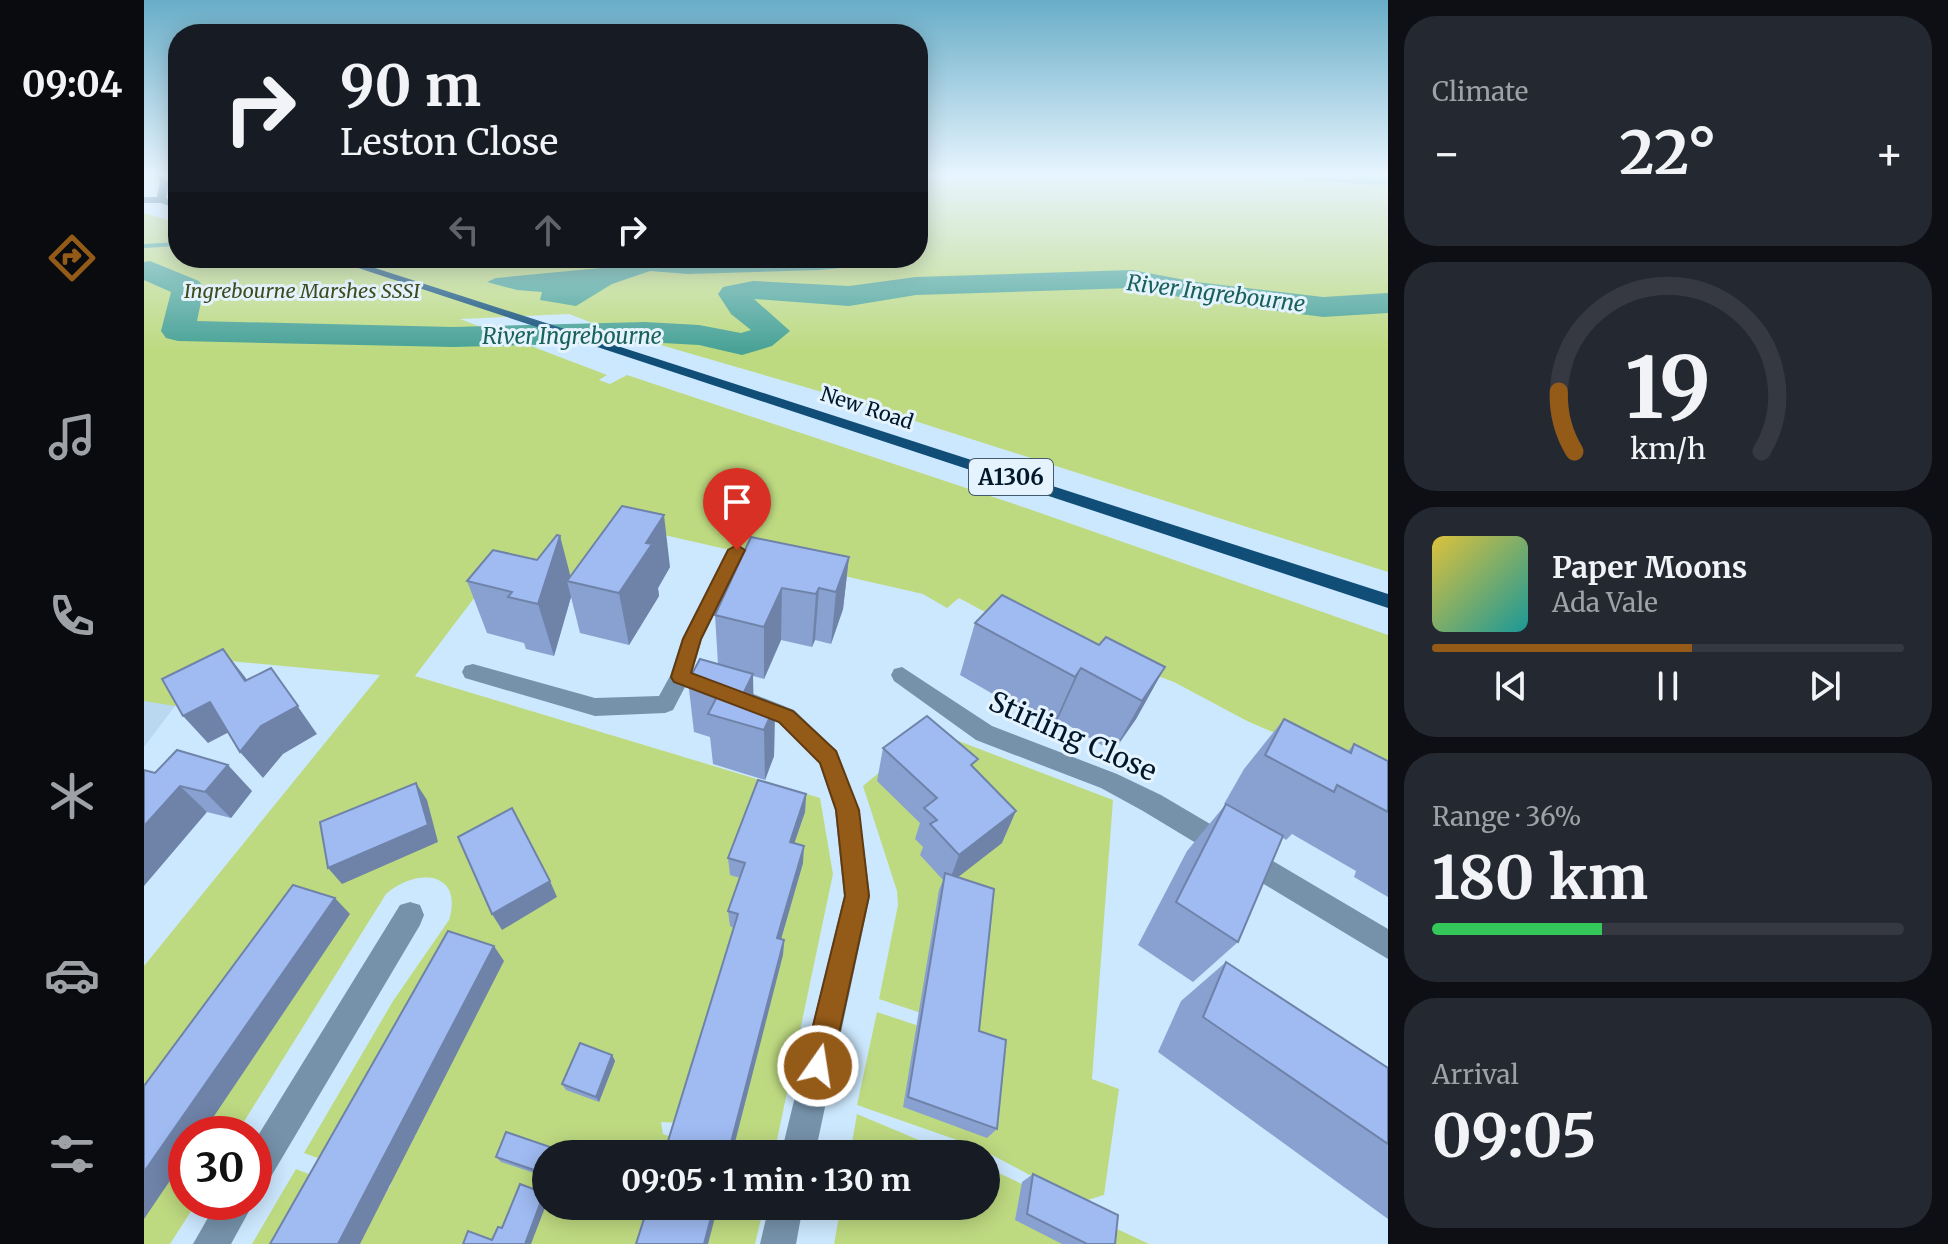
<!DOCTYPE html>
<meta charset="utf-8">
<style>
body{margin:0;font-family:Merriweather,serif;background:#242831;color:#f1f3f6;height:100vh;display:flex;flex-direction:column;font-size:30px;white-space:nowrap}
*{box-sizing:border-box;margin:0}
p{font-size:26px;color:#9ea1a6}
.icon{flex:none;width:44px;height:44px;fill:none;stroke:currentColor;stroke-width:2;stroke-linecap:round;stroke-linejoin:round}
.map{position:relative;flex:1;overflow:hidden}
.side{display:flex;flex-direction:column;gap:16px;padding:16px;background:#0d0f14;width:560px}
.side>*{flex:none}
.banner{position:absolute;left:24px;top:24px;width:760px;height:244px;border-radius:32px;box-shadow:0 4px 20px #0003;background:#171b24;color:#f1f3f6;overflow:hidden}
.speed{position:absolute;left:24px;top:1116px;display:flex;gap:16px;font-size:40px;font-weight:700;text-align:center}
.speed>*{display:grid;place-content:center;width:104px;height:104px;border-radius:50%;background:#171b24;box-shadow:0 4px 20px #0003;line-height:1}
.speed .limit{border:12px solid #d22;background:#fff;color:#111}
.pin{position:absolute;display:grid;place-items:center;width:68px;height:68px;color:#fff;margin:-82px -34px;border-radius:50% 50% 50% 0;rotate:-45deg;box-shadow:0 0 8px #0007}
.pin .icon{rotate:45deg}
.me{position:absolute;width:88px;margin:-44px;rotate:13deg;stroke-linejoin:round;filter:drop-shadow(0 0 6px #0008)}
.turn{display:flex;align-items:center;gap:28px;height:168px;padding:0 40px;font-size:36px}
.turn .icon{width:104px;height:104px;stroke-width:2.5}
.turn b{display:block;font-size:56px;line-height:68px}
.lanes{display:flex;align-items:center;height:76px;padding:0 40px;background:#0003;justify-content:center;gap:40px;direction:ltr}
.lanes .off{opacity:.35}
.big{font-size:60px;font-weight:700;line-height:1.1}
.side .card{flex:1;display:flex;flex-direction:column;justify-content:center;gap:12px;min-width:0;padding:0 28px;border-radius:32px;background:#242831}
.side .dial{align-items:center;gap:0}
.dial svg{height:208px;overflow:visible;fill:none;stroke:#363941;stroke-width:7;stroke-linecap:round;text-anchor:middle}
.dial text{fill:#f1f3f6;stroke:none}
.song{display:flex;align-items:center;gap:24px}
.cover{width:96px;height:96px;border-radius:12px;background:linear-gradient(135deg,hsl(50 70% 55%),hsl(180 70% 35%))}
.played{height:8px;border-radius:4px;background:linear-gradient(90deg,#945a18 55%,#363941 55%)}
.keys{display:flex;justify-content:space-around;direction:ltr}
.heat{display:flex;justify-content:space-between;align-items:center;font-size:44px;direction:ltr}
.charge{height:12px;border-radius:6px;background:linear-gradient(90deg,#34c759 36%,#363941 0)}
.trip{position:absolute;left:388px;top:1140px;width:468px;height:80px;border-radius:40px;background:#171b24;box-shadow:0 4px 20px #0003;font-weight:700;line-height:80px;text-align:center}
main{display:flex;flex:1;min-height:0}
.tabs{display:flex;flex-direction:column;width:144px;justify-content:space-around;align-items:center;background:#090b0e;color:#9ea1a6}
.tabs .icon{width:56px;height:56px}
.tabs .selected{color:#945a18}
.tabs b{font-size:36px;color:#f1f3f6}
.map>svg:first-child{display:block}
.built{fill:#bad8f0}
.green{fill:#beda81}
.water{fill:#49a296}
.lines{fill:none;stroke-linecap:round;stroke-linejoin:round}
.stream{stroke:#49a296;stroke-width:4}
.river{fill:#49a296;fill-rule:evenodd}
.street{fill:#7692aa;fill-rule:evenodd}
.primary{fill:#114e77;fill-rule:evenodd}
.wall{fill:#89a1d0}
.shaded-wall{fill:#6f83a9}
.building{fill:#9fbbf2;stroke:#6f83a9;stroke-width:2}
.route{fill:#945a18;stroke:#603a10;stroke-width:2}
.labels{text-anchor:middle;stroke-width:6;stroke-linejoin:round;paint-order:stroke}
.far-park-label{font-size:20px;font-style:italic;fill:#3e4c1e;stroke:#e5f3fe}
.far-street-label{font-size:20px;fill:#00182c;stroke:#e5f3fe}
.far-water-label{font-size:22px;font-style:italic;fill:#1a6259;stroke:#e5f3fe}
.shield{fill:#e5f3fe;stroke:#455a6b;stroke-width:2}
.shield-label{font-size:22px;font-weight:bold;fill:#00182c}
.near-street-label{font-size:28px;fill:#00182c;stroke:#e5f3fe}
</style>
<main>
<nav class="tabs">
<b>09:04</b>
<svg class="icon selected" aria-label="directions" viewBox="0 0 24 24"><path d="M12 3l9 9-9 9-9-9zM9 14v-3h6M13 9l2 2-2 2"/></svg>
<svg class="icon" aria-label="music" viewBox="0 0 24 24"><path d="M9 18V5l10-2v13"/><circle cx="6" cy="18" r="3"/><circle cx="16" cy="16" r="3"/></svg>
<svg class="icon" aria-label="phone" viewBox="0 0 24 24"><path d="M5 4h4l2 5-3 2q2 4 5 5l2-3 5 2v4C11 20 4 13 5 4z"/></svg>
<svg class="icon" aria-label="climate" viewBox="0 0 24 24"><path d="M12 3v18M4 7l16 10M4 17L20 7"/></svg>
<svg class="icon" aria-label="car" viewBox="0 0 24 24"><path d="M5 17H2v-5l4-1 3-4h7l3 4 3 1v5h-3M9 17h6M6 11h13"/><circle cx="7" cy="17" r="2"/><circle cx="17" cy="17" r="2"/></svg>
<svg class="icon" aria-label="filters" viewBox="0 0 24 24"><path d="M4 7h16M4 17h16"/><circle cx="9" cy="7" r="2"/><circle cx="15" cy="17" r="2"/></svg>
</nav>
<div class="map">
<svg width="1244" height="1244" viewBox="0 0 1244 1244">
<rect width="100%" height="100%" fill="#cce8fe"/>
<polygon class="built" points="0,645 75,660 31,706 0,747"/>
<g class="green">
<path d="M774,175h470v397l-542,-173 -230,-67 -47,-18 -109,5 147,56 -8,5 11,4 17,-9 402,134 359,126v146l-141,-60 -73,-39 -191,-71 -24,-13 -12,10 -24,-14 -307,-70 -32,68 -81,-32 -88,116 405,122 13,76 -59,280 -94,-31 -19,-1 2,12 55,20h-172v52h218l-9,38h-503l44,-75 84,33 11,-17 -87,-32 89,-152 56,-81c15,-50 -34,-52 -63,-26l-146,234 -28,-10 -63,-12 70,28h-33v68h11l-27,42h-26v-278l236,-291 -161,-15 -44,46 -31,-5v-488l34,10v35h740z"/>
<polygon points="786,730 969,800 948,1079 975,1089 960,1195 937,1202 833,1147 713,1105 733,1012 853,1052 863,1049 852,1038 735,999 754,905 753,891 719,786"/>
<polygon points="713,1114 796,1149 810,1154 706,1154"/>
<polygon points="842,1167 1005,1244 690,1244 697,1206 842,1206"/>
</g>
<g class="water">
<polygon points="1058,175 1244,176 1244,185"/>
<polygon points="562,258 698,258 700,261 697,268 676,270 544,274 506,271 468,284 432,306 396,300 398,292 373,290 343,282 352,278"/>
</g>
<g class="lines">
<polyline class="stream" points="0,246 34,244"/>
<polygon class="river" points="6,261 55,281 60,288 53,321 309,327 501,322 555,325 597,333 607,330 587,314 574,294 579,287 609,281 705,286 772,277 988,270 1052,282 1179,297 1244,293 1244,313 1179,317 1052,300 988,288 772,295 705,306 610,299 646,331 628,346 598,355 555,345 501,342 309,347 34,341 22,338 17,331 27,292 0,280 0,262"/>
<g class="street">
<polygon points="593,544 602,550 558,639 548,673 577,683 580,689 577,695 569,697 541,687 529,710 521,713 451,716 321,678 318,672 321,666 329,664 451,698 515,696 526,676 538,639 584,550"/>
<polygon points="758,667 848,726 973,774 1017,795 1244,929 1244,959 999,811 957,788 832,740 750,681 747,675 750,669"/>
<polygon points="607,693 650,710 693,751 715,810 726,896 671,1154 637,1154 700,896 691,810 675,763 634,722 599,708 596,702 599,696"/>
<polygon points="266,902 276,905 280,915 276,925 122,1185 110,1190 110,1142 256,905"/>
<polygon points="110,1201 110,1202 87,1244 49,1244 73,1202"/>
<polygon points="625,1206 659,1206 652,1244 616,1244"/>
</g>
<g class="primary">
<polygon points="17,175 25,182 22,198 34,203 34,209 17,203 0,203 0,197 13,197 16,182 13,178"/>
<polygon points="184,258 200,258 1244,594 1244,608"/>
</g>
</g>
<g class="wall">
<polygon points="416,536 426,576 526,567 514,588 515,596 485,645 436,633 427,597 410,656 382,649 380,643 343,633 323,581 393,560"/>
<polygon points="705,557 699,609 687,644 671,640 668,647 637,640 620,679 609,676 609,700 631,706 630,756 621,780 569,764 566,737 550,732 544,681 574,664 571,615"/>
<polygon points="831,623 955,645 1021,667 992,719 969,752 914,719 908,728 816,675"/>
<polygon points="1140,719 1204,751 1210,744 1244,761 1244,897 1210,877 1212,871 1148,834 1142,840 1138,837 1094,942 1049,982 994,945 1043,851 1082,804 1080,804 1100,769"/>
<polygon points="739,748 830,768 858,843 813,877 835,1031 853,1129 843,1138 759,1107 795,890 799,880 776,855 779,847 771,839 776,823 733,781"/>
<polygon points="11,773 108,791 87,818 63,812"/>
<polygon points="662,794 661,812 650,843 659,863 637,939 640,940 639,955 586,926 584,911 596,878 586,875 584,858"/>
<polygon points="1082,962 1244,1068 1244,1219 1014,1052 1037,1001"/>
<polygon points="468,1055 471,1061 455,1102 422,1090 418,1084"/>
<polygon points="362,1132 412,1149 417,1153 402,1154 402,1177 357,1162 352,1157"/>
<polygon points="889,1174 971,1244 918,1244 871,1220 878,1182"/>
</g>
<g class="shaded-wall">
<polygon points="520,515 526,567 514,588 515,596 485,645 475,593 502,543"/>
<polygon points="416,536 428,582 423,581 427,597 410,656 394,604"/>
<polygon points="705,557 699,609 687,644 692,592"/>
<polygon points="638,588 637,640 620,679 620,627"/>
<polygon points="675,588 671,640 668,647 672,594"/>
<polygon points="79,649 101,677 122,709 101,681"/>
<polygon points="1021,667 992,719 969,752 998,701"/>
<polygon points="127,668 173,734 139,754 119,778 96,752"/>
<polygon points="937,668 914,719 908,728 931,677"/>
<polygon points="609,674 610,725 598,696"/>
<polygon points="66,702 89,730 64,743 39,716"/>
<polygon points="631,706 630,756 621,780 620,730"/>
<polygon points="84,765 108,791 87,818 61,792"/>
<polygon points="272,783 283,800 294,842 198,884 184,868"/>
<polygon points="36,786 63,812 0,886 0,826"/>
<polygon points="662,794 661,812 645,859 646,842"/>
<polygon points="872,811 858,843 804,885 815,855"/>
<polygon points="660,846 659,863 633,953 633,938"/>
<polygon points="406,881 413,897 358,930 348,914"/>
<polygon points="191,898 206,914 58,1134 42,1134 42,1157 0,1219 0,1172"/>
<polygon points="640,940 639,955 588,1154 584,1154"/>
<polygon points="350,946 360,961 216,1244 194,1244"/>
<polygon points="468,1055 471,1061 455,1102 452,1097"/>
<polygon points="400,1193 402,1194 402,1205 387,1244 381,1244"/>
<polygon points="570,1206 574,1206 564,1244 560,1244"/>
</g>
<g class="building">
<polygon points="478,506 520,515 502,543 508,544 475,593 423,581"/>
<polygon points="413,535 416,536 394,604 364,597 368,592 323,581 349,550 393,560"/>
<polygon points="607,537 705,557 692,592 675,588 672,594 638,588 620,627 571,615"/>
<polygon points="858,595 955,645 962,637 1021,667 998,701 937,668 931,677 831,623"/>
<polygon points="79,649 101,681 127,668 154,706 117,726 96,752 66,702 39,716 18,679"/>
<polygon points="556,659 609,674 598,696 544,681"/>
<polygon points="576,691 631,706 620,730 564,714"/>
<polygon points="783,716 834,759 827,765 872,811 815,855 786,824 793,820 780,808 793,798 739,748"/>
<polygon points="1140,719 1207,753 1210,744 1244,761 1244,812 1193,785 1190,792 1121,755"/>
<polygon points="33,750 84,765 61,792 36,786 0,826 0,770 11,773"/>
<polygon points="614,780 662,794 646,842 660,846 633,938 640,940 584,1154 520,1154 594,914 584,911 601,863 584,858"/>
<polygon points="272,783 284,825 184,868 176,822"/>
<polygon points="1082,804 1139,836 1094,942 1032,902"/>
<polygon points="368,808 406,881 348,914 314,837"/>
<polygon points="801,873 850,889 835,1031 862,1040 853,1129 764,1097"/>
<polygon points="149,885 191,898 0,1172 0,1086"/>
<polygon points="304,931 350,946 194,1244 126,1244"/>
<polygon points="1082,962 1244,1068 1244,1144 1059,1017"/>
<polygon points="436,1043 468,1055 452,1097 418,1084"/>
<polygon points="362,1132 412,1149 410,1154 402,1154 402,1174 352,1157"/>
<polygon points="889,1174 974,1215 971,1244 943,1244 883,1214"/>
<polygon points="376,1184 400,1193 381,1244 319,1244 324,1231 348,1240 354,1227 358,1228"/>
<polygon points="504,1206 570,1206 560,1244 492,1244"/>
</g>
<linearGradient id="sky" x2="0" y2="1"><stop stop-color="#68adc7"/><stop offset="0.5" stop-color="#e8f5ff"/><stop offset="1" stop-color="#e8f5ff" stop-opacity="0"/></linearGradient>
<rect width="1244" height="350" fill="url(#sky)"/>
<polygon class="route" points="593,545 601,550 557,639 547,673 649,711 692,751 715,810 725,896 688,1066 684,1076 674,1081 664,1076 659,1066 701,896 692,810 676,763 635,722 530,682 527,677 539,639 584,550"/>
<g class="labels">
<g class="far-park-label">
<text x="158" y="298">Ingrebourne Marshes SSSI</text>
</g>
<g class="far-street-label">
<text transform="translate(723 408) rotate(18)" y="7">New Road</text>
</g>
<g class="far-water-label">
<text transform="translate(1072 293) rotate(7)" y="8">River Ingrebourne</text>
<text x="428" y="344">River Ingrebourne</text>
</g>
<rect class="shield" x="825" y="459" width="84" height="36" rx="6"/>
<g class="shield-label">
<text x="867" y="485">A1306</text>
</g>
<g class="near-street-label">
<text transform="translate(929 736) rotate(24)" y="10">Stirling Close</text>
</g>
</g>
</svg>
<div class="speed"><div class="limit">30</div></div>
<div class="pin" style="left:593px;top:550px;background:#d93025"><svg class="icon" aria-label="arrive" viewBox="0 0 24 24"><path d="M6 21V4h12l-3 4 3 4H6"/></svg></div>
<svg class="me" style="left:674px;top:1066px" viewBox="-20 -20 40 40"><circle r="17" fill="#945a18" stroke="#fff" stroke-width="3"/><path d="M0-11L8 9 0 5-8 9z" fill="#fff"/></svg>
<div class="trip">09:05 · 1 min · 130 m</div>
<div class="banner">
<div class="turn"><svg class="icon" aria-label="right" viewBox="0 0 24 24"><path d="M7 20v-9h11M14 6l5 5-5 5"/></svg><div><b>90 m</b>Leston Close</div></div>
<div class="lanes"><svg class="icon off" aria-label="left" viewBox="0 0 24 24"><path d="M17 20v-9H6M10 6l-5 5 5 5"/></svg><svg class="icon off" aria-label="ahead" viewBox="0 0 24 24"><path d="M12 20V5M6 11l6-6 6 6"/></svg><svg class="icon" aria-label="right" viewBox="0 0 24 24"><path d="M7 20v-9h11M14 6l5 5-5 5"/></svg></div>
</div>
</div>
<section class="side">
<div class="card"><p>Climate</p>
<div class="heat"><a>−</a><b class="big">22°</b><a>+</a></div>
</div>
<div class="card dial"><svg viewBox="0 0 100 80">
<path d="M14 69A42 42 0 1 1 86 69"/>
<path d="M14 69A42 42 0 0 1 8 46" stroke="#945a18"/>
<text x="50" y="56" font-size="32" font-weight="700">19</text>
<text x="50" y="72" font-size="11">km/h</text>
</svg></div>
<div class="card">
<div class="song"><i class="cover"></i><div><b>Paper Moons</b><p>Ada Vale</p></div></div>
<div class="played"></div>
<div class="keys"><svg class="icon" aria-label="previous" viewBox="0 0 24 24"><path d="M18 5L8 12l10 7zM5 5v14"/></svg><svg class="icon" aria-label="pause" viewBox="0 0 24 24"><path d="M8 5v14M16 5v14"/></svg><svg class="icon" aria-label="next" viewBox="0 0 24 24"><path d="M6 5l10 7-10 7zM19 5v14"/></svg></div>
</div>
<div class="card"><p>Range · 36%</p><b class="big">180 km</b><div class="charge"></div></div>
<div class="card"><p>Arrival</p><b class="big">09:05</b></div>
</section>
</main>
